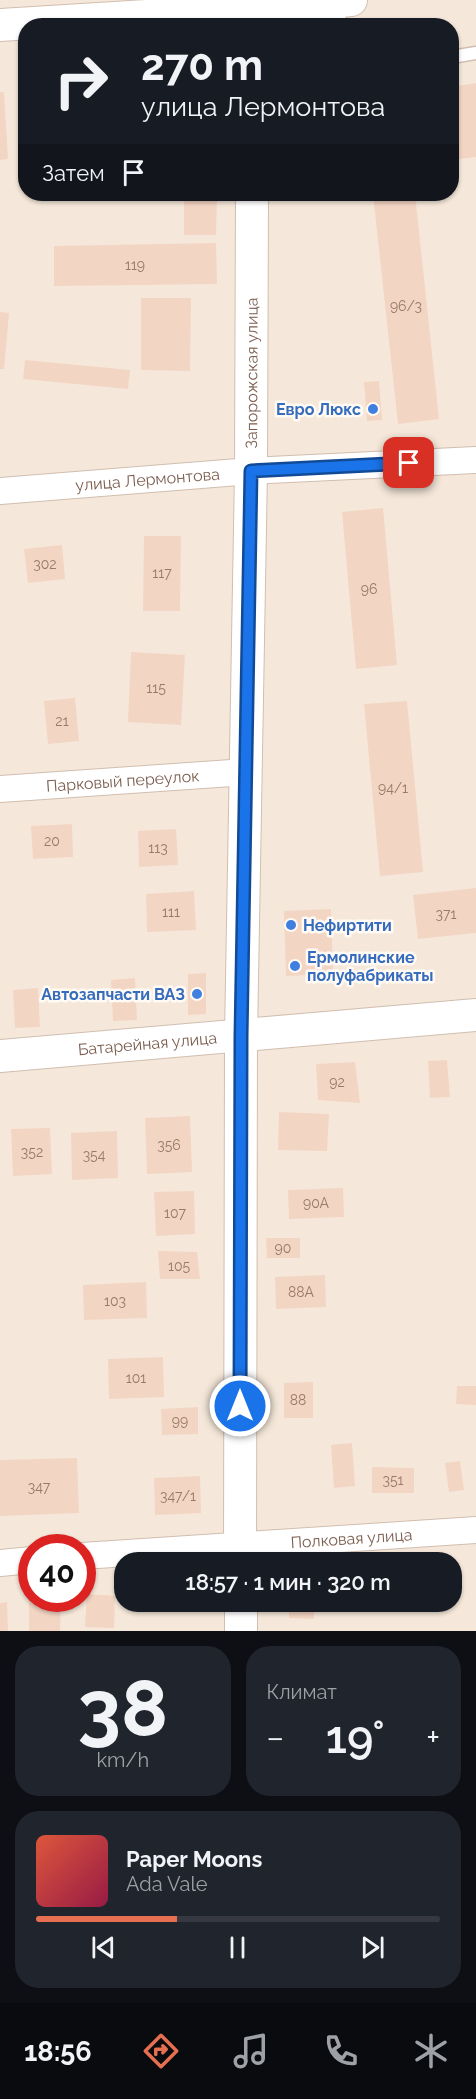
<!DOCTYPE html>
<html lang="ru">
<meta charset="utf-8">
<style>
body{margin:0;font-family:Raleway,sans-serif;background:#20242c;color:#f1f3f6;height:100vh;display:flex;flex-direction:column;font-size:22px;white-space:nowrap}
*{box-sizing:border-box;margin:0}
p{font-size:20px;color:#9ea1a6}
.icon{flex:none;width:33px;height:33px;fill:none;stroke:currentColor;stroke-width:2;stroke-linecap:round;stroke-linejoin:round}
.map{position:relative;height:1631px;overflow:hidden}
.sheet{display:flex;flex-direction:column;gap:15px;padding:15px;background:#0d0f14;flex:1}
.sheet>*{flex:none}
.top-card{position:absolute;left:18px;top:18px;width:441px;height:183px;border-radius:24px;box-shadow:0 2px 4px #0004;background:#171b24;color:#f1f3f6;overflow:hidden}
.speed{position:absolute;left:18px;top:1534px;display:flex;gap:12px;font-size:30px;font-weight:700;text-align:center}
.speed>*{display:grid;place-content:center;width:78px;height:78px;border-radius:50%;background:#171b24;box-shadow:0 2px 4px #0004;line-height:1}
.speed .limit{border:9px solid #d22;background:#fff;color:#111}
.pin{position:absolute;display:grid;place-items:center;width:51px;height:51px;color:#fff;margin:-26px;border-radius:12px;box-shadow:0 3px 9px #0006}
.me{position:absolute;width:66px;margin:-33px;rotate:0deg;stroke-linejoin:round;filter:drop-shadow(0 0 4px #0008)}
.turn{display:flex;align-items:center;gap:21px;height:126px;padding:0 24px;font-size:27px}
.turn .icon{width:78px;height:78px;stroke-width:2.5}
.turn b{display:block;font-size:42px;line-height:51px}
.then{display:flex;align-items:center;height:57px;padding:0 24px;background:#0003;gap:12px;font-size:22px}
.big{font-size:45px;font-weight:600;line-height:1.1}
.sheet .card{flex:1;display:flex;flex-direction:column;justify-content:center;gap:9px;min-width:0;padding:0 21px;border-radius:24px;background:#20242c}
.sheet .dial{align-items:center;gap:0}
.dial b{font-size:78px;line-height:1}
.song{display:flex;align-items:center;gap:18px}
.cover{width:72px;height:72px;border-radius:9px;background:linear-gradient(135deg,hsl(10 70% 55%),hsl(340 70% 35%))}
.played{height:6px;border-radius:3px;background:linear-gradient(90deg,#e76f51 35%,#363941 35%)}
.keys{display:flex;justify-content:space-around;direction:ltr}
.heat{display:flex;justify-content:space-between;align-items:center;font-size:33px;direction:ltr}
.sheet .tiles{flex:1;display:grid;gap:15px;grid-template-columns:1fr 1fr}
.card:last-child{grid-column:span 2}
.trip{position:absolute;left:114px;top:1552px;width:348px;height:60px;border-radius:24px;background:#171b24;box-shadow:0 2px 4px #0004;font-weight:600;line-height:60px;text-align:center}
.menu{display:flex;height:96px;justify-content:space-around;align-items:center;background:#090b0e;color:#9ea1a6}
.menu .icon{width:42px;height:42px}
.menu .active{color:#e76f51}
.menu b{font-size:27px;color:#f1f3f6}
.map>svg:first-child{display:block}
.residential{fill:#f5e8da;fill-rule:evenodd}
.building{fill:#f3d5c3}
.lines{fill:none;stroke-linecap:round;stroke-linejoin:round}
.service-casing{stroke:#d1beb0;stroke-width:15}
.minor-casing{stroke:#d1beb0;stroke-width:28}
.tertiary-casing{stroke:#d1beb0;stroke-width:34}
.service{stroke:#fff;stroke-width:12}
.minor{stroke:#fff;stroke-width:26}
.tertiary{stroke:#fff;stroke-width:32}
.route-casing{stroke:#114b97;stroke-width:15}
.route{stroke:#1a73e8;stroke-width:10}
.shop-dot{fill:#3f7fe0;stroke:#fffaf3;stroke-width:2}
.labels{text-anchor:middle;stroke-width:5;stroke-linejoin:round;paint-order:stroke}
.number-label{font-size:14px;fill:#987a6a}
.street-label{font-size:16px;fill:#7a5c4d;stroke:#fffaf3}
.shop-label{font-size:16px;font-weight:bold;fill:#366cbe;stroke:#fffaf3;text-anchor:end}
</style>
<div class="map">
<svg width="476" height="1631" viewBox="0 0 476 1631">
<rect width="100%" height="100%" fill="#fdf6ec"/>
<path class="residential" d="M0,0h476v1631h-476zM26,26h426v168h-426zM32,1548h50v51h-50zM124,1563h328v39h-328z"/>
<g class="building">
<polygon points="476,83 476,157 452,160 452,87"/>
<polygon points="0,92 4,92 8,159 0,160"/>
<polygon points="184,194 217,194 216,235 184,235"/>
<polygon points="373,194 415,194 439,419 398,424"/>
<polygon points="216,243 217,284 54,286 54,246"/>
<polygon points="141,298 191,298 190,371 141,370"/>
<polygon points="0,312 9,313 4,369 0,369"/>
<polygon points="25,360 130,370 128,389 23,379"/>
<polygon points="379,381 382,420 367,421 364,382"/>
<polygon points="383,508 397,665 356,669 342,512"/>
<polygon points="144,536 181,536 180,611 143,611"/>
<polygon points="62,545 65,579 28,583 24,549"/>
<polygon points="131,652 185,655 181,725 128,722"/>
<polygon points="75,698 79,741 48,744 44,701"/>
<polygon points="407,701 423,872 380,876 364,704"/>
<polygon points="72,824 73,857 33,859 31,826"/>
<polygon points="176,829 178,865 139,867 138,831"/>
<polygon points="476,888 476,933 418,939 413,895"/>
<polygon points="194,891 196,930 147,932 146,894"/>
<polygon points="331,909 333,974 286,976 284,911"/>
<polygon points="206,973 206,1014 188,1015 188,974"/>
<polygon points="135,978 137,1020 113,1021 111,980"/>
<polygon points="38,988 40,1027 15,1028 13,990"/>
<polygon points="447,1060 450,1097 430,1098 428,1061"/>
<polygon points="355,1062 360,1103 318,1100 316,1064"/>
<polygon points="279,1112 329,1114 327,1151 278,1150"/>
<polygon points="190,1116 192,1172 147,1174 145,1118"/>
<polygon points="50,1128 52,1174 13,1176 11,1129"/>
<polygon points="117,1131 118,1178 72,1180 71,1133"/>
<polygon points="343,1188 344,1217 289,1219 288,1190"/>
<polygon points="194,1191 195,1234 156,1236 154,1192"/>
<polygon points="266,1238 300,1238 300,1258 267,1258"/>
<polygon points="158,1251 197,1252 200,1279 160,1279"/>
<polygon points="325,1275 326,1307 276,1309 275,1277"/>
<polygon points="146,1282 147,1318 84,1320 83,1285"/>
<polygon points="163,1357 164,1397 109,1399 108,1359"/>
<polygon points="313,1382 313,1418 284,1418 284,1383"/>
<polygon points="457,1386 476,1386 476,1405 456,1404"/>
<polygon points="198,1407 198,1434 162,1435 161,1409"/>
<polygon points="352,1443 355,1486 334,1488 331,1445"/>
<polygon points="77,1458 79,1513 0,1516 0,1460"/>
<polygon points="460,1461 464,1490 449,1492 445,1463"/>
<polygon points="372,1467 414,1468 414,1493 372,1493"/>
<polygon points="200,1476 201,1513 155,1515 154,1478"/>
<polygon points="87,1594 115,1596 114,1628 85,1627"/>
<polygon points="29,1600 61,1600 60,1631 29,1631"/>
<polygon points="7,1602 8,1631 0,1631 0,1603"/>
<polygon points="164,1602 200,1602 200,1604 164,1606"/>
<polygon points="289,1602 314,1602 314,1619 289,1618"/>
<polygon points="398,1602 419,1602 420,1610 398,1612"/>
</g>
<g class="lines">
<defs>
<g id="service">
<polyline points="337,3 341,26"/>
<polyline points="452,57 476,53"/>
</g>
<g id="minor">
<path id="s1" d="M0,491l251,-20 225,-11"/>
<path id="s2" d="M0,789l246,-17"/>
<path id="s3" d="M82,1556l394,-26"/>
<polyline points="0,1563 32,1560"/>
</g>
<g id="tertiary">
<polyline points="0,25 260,9 351,0"/>
<path id="s4" d="M0,1056l476,-41"/>
<path id="s5" d="M240,1563l1,-527 10,-565 1,-277"/>
<polyline points="241,1602 241,1631"/>
</g>
</defs>
<use href="#service" class="service-casing"/>
<use href="#minor" class="minor-casing"/>
<use href="#tertiary" class="tertiary-casing"/>
<use href="#service" class="service"/>
<use href="#minor" class="minor"/>
<use href="#tertiary" class="tertiary"/>
</g>
<g class="lines">
<defs>
<polyline id="route" points="240,1406 241,1036 251,471 409,463"/>
</defs>
<use href="#route" class="route-casing"/>
<use href="#route" class="route"/>
</g>
<g class="shop-dot">
<circle cx="373" cy="409" r="6"/>
<circle cx="291" cy="925" r="6"/>
<circle cx="295" cy="966" r="6"/>
<circle cx="197" cy="994" r="6"/>
</g>
<g class="labels">
<g class="number-label">
<text x="135" y="270">119</text>
<text x="406" y="311">96/3</text>
<text x="45" y="569">302</text>
<text x="162" y="578">117</text>
<text x="369" y="594">96</text>
<text x="156" y="693">115</text>
<text x="62" y="726">21</text>
<text x="393" y="793">94/1</text>
<text x="52" y="846">20</text>
<text x="158" y="853">113</text>
<text x="171" y="917">111</text>
<text x="446" y="919">371</text>
<text x="337" y="1087">92</text>
<text x="169" y="1150">356</text>
<text x="32" y="1157">352</text>
<text x="94" y="1160">354</text>
<text x="316" y="1208">90А</text>
<text x="175" y="1218">107</text>
<text x="283" y="1253">90</text>
<text x="179" y="1271">105</text>
<text x="301" y="1297">88А</text>
<text x="115" y="1306">103</text>
<text x="136" y="1383">101</text>
<text x="298" y="1405">88</text>
<text x="180" y="1426">99</text>
<text x="393" y="1485">351</text>
<text x="39" y="1492">347</text>
<text x="178" y="1501">347/1</text>
</g>
<g class="street-label">
<text dy="6" stroke="none"><textPath href="#s5" startOffset="1190">Запорожская улица</textPath></text>
<text dy="6" stroke="none"><textPath href="#s1" startOffset="148">улица Лермонтова</textPath></text>
<text dy="6" stroke="none"><textPath href="#s2" startOffset="123">Парковый переулок</textPath></text>
<text dy="6" stroke="none"><textPath href="#s4" startOffset="148">Батарейная улица</textPath></text>
<text dy="6" stroke="none"><textPath href="#s3" startOffset="270">Полковая улица</textPath></text>
</g>
<g class="shop-label">
<text x="361" y="415">Евро Люкс</text>
<text x="303" y="931" text-anchor="start">Нефиртити</text>
<text x="307" y="963" text-anchor="start">Ермолинские<tspan x="307" dy="18">полуфабрикаты</tspan></text>
<text x="185" y="1000">Автозапчасти ВАЗ</text>
</g>
</g>
</svg>
<div class="speed"><div class="limit">40</div></div>
<div class="pin" style="left:409px;top:463px;background:#d93025"><svg class="icon" aria-label="arrive" viewBox="0 0 24 24"><path d="M6 21V4h12l-3 4 3 4H6"/></svg></div>
<svg class="me" style="left:240px;top:1406px" viewBox="-20 -20 40 40"><circle r="17" fill="#1a73e8" stroke="#fff" stroke-width="3"/><path d="M0-11L8 9 0 5-8 9z" fill="#fff"/></svg>
<div class="trip">18:57 · 1 мин · 320 m</div>
<div class="top-card">
<div class="turn"><svg class="icon" aria-label="right" viewBox="0 0 24 24"><path d="M7 20v-9h11M14 6l5 5-5 5"/></svg><div><b>270 m</b>улица Лермонтова</div></div>
<div class="then">Затем<svg class="icon" aria-label="arrive" viewBox="0 0 24 24"><path d="M6 21V4h12l-3 4 3 4H6"/></svg></div>
</div>
</div>
<section class="sheet">
<div class="tiles">
<div class="card dial"><b>38</b><p>km/h</p></div>
<div class="card"><p>Климат</p>
<div class="heat"><a>−</a><b class="big">19°</b><a>+</a></div>
</div>
<div class="card">
<div class="song"><i class="cover"></i><div><b>Paper Moons</b><p>Ada Vale</p></div></div>
<div class="played"></div>
<div class="keys"><svg class="icon" aria-label="previous" viewBox="0 0 24 24"><path d="M18 5L8 12l10 7zM5 5v14"/></svg><svg class="icon" aria-label="pause" viewBox="0 0 24 24"><path d="M8 5v14M16 5v14"/></svg><svg class="icon" aria-label="next" viewBox="0 0 24 24"><path d="M6 5l10 7-10 7zM19 5v14"/></svg></div>
</div>
</div>
</section>
<nav class="menu">
<b>18:56</b>
<svg class="icon active" aria-label="directions" viewBox="0 0 24 24"><path d="M12 3l9 9-9 9-9-9zM9 14v-3h6M13 9l2 2-2 2"/></svg>
<svg class="icon" aria-label="music" viewBox="0 0 24 24"><path d="M9 18V5l10-2v13"/><circle cx="6" cy="18" r="3"/><circle cx="16" cy="16" r="3"/></svg>
<svg class="icon" aria-label="phone" viewBox="0 0 24 24"><path d="M5 4h4l2 5-3 2q2 4 5 5l2-3 5 2v4C11 20 4 13 5 4z"/></svg>
<svg class="icon" aria-label="climate" viewBox="0 0 24 24"><path d="M12 3v18M4 7l16 10M4 17L20 7"/></svg>
</nav>
